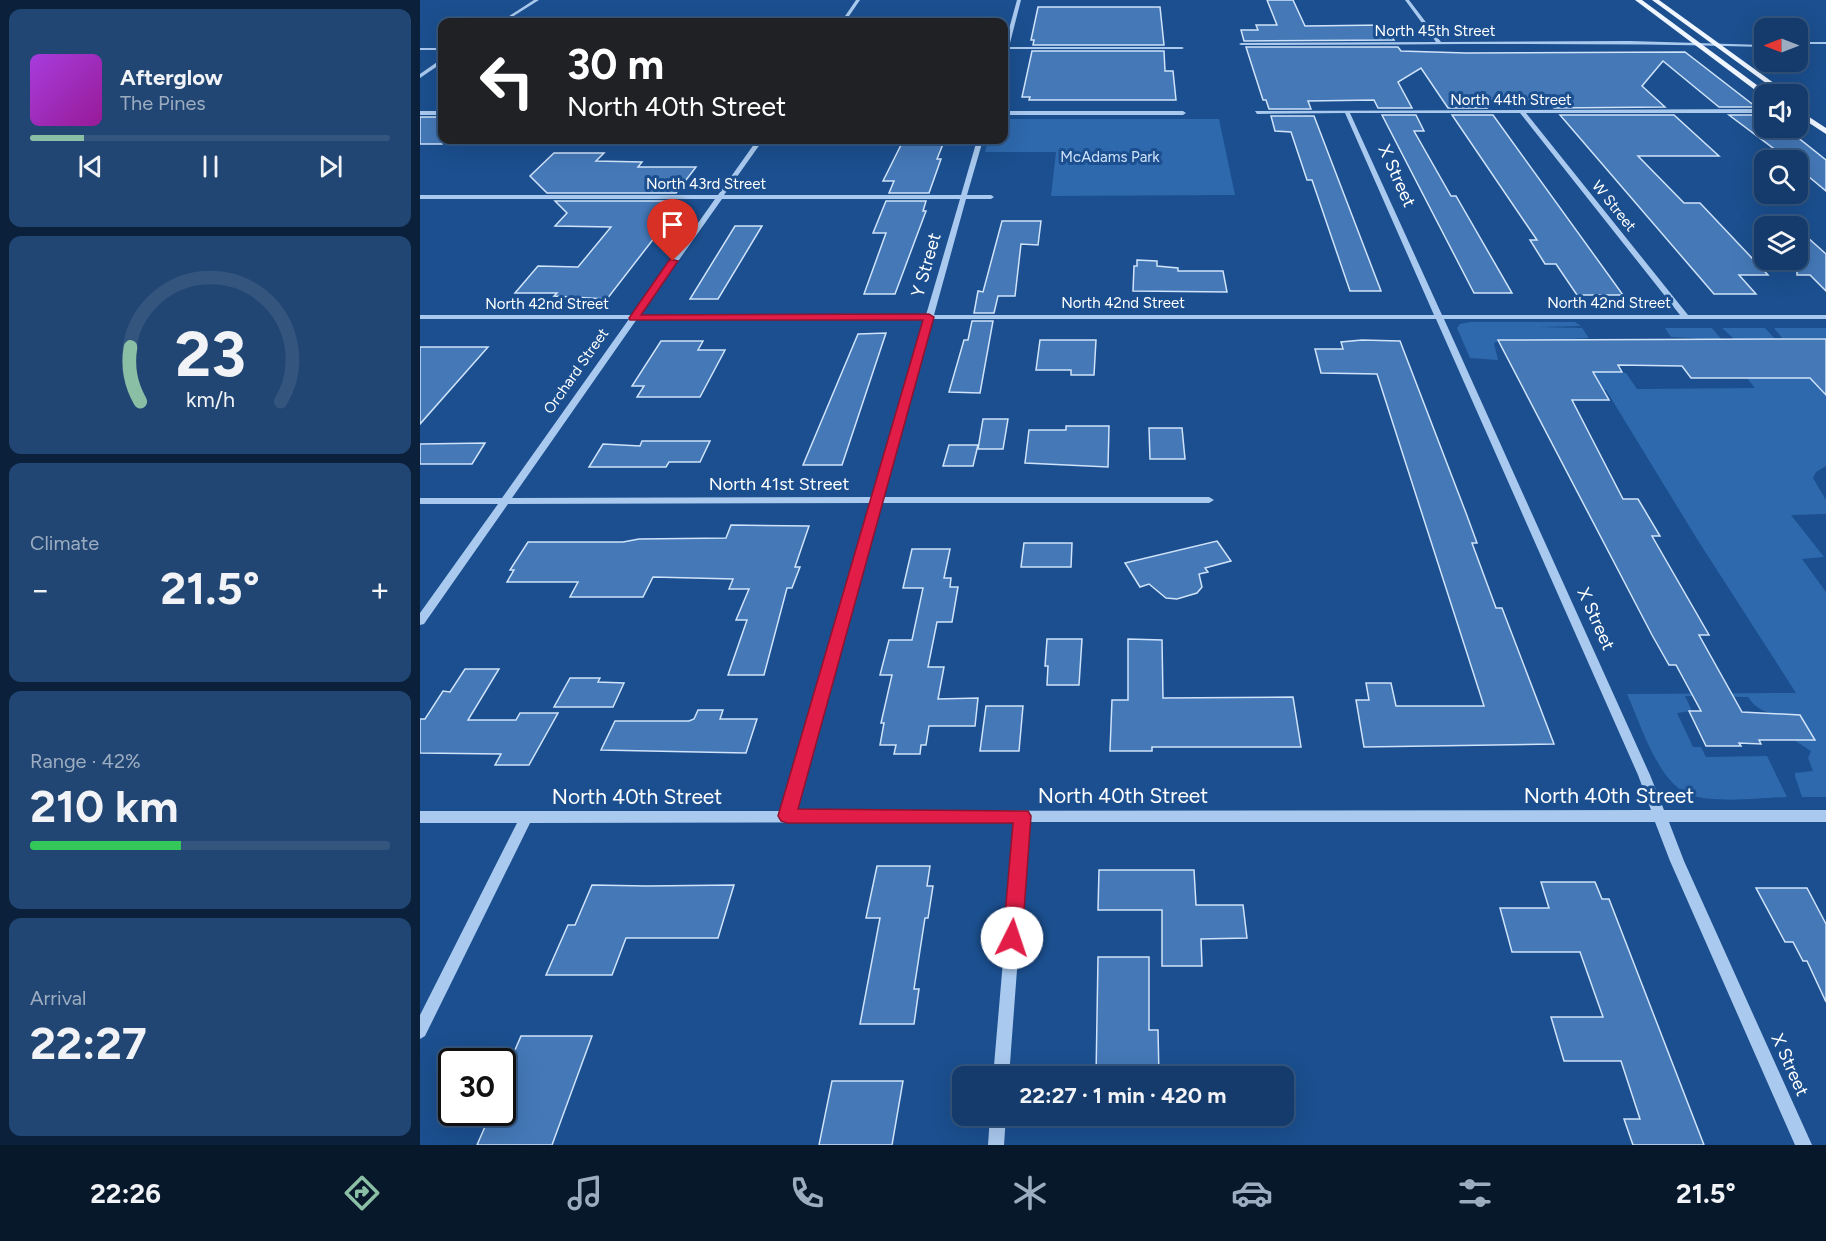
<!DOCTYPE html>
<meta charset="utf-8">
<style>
body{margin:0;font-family:Figtree,sans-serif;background:#214673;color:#f1f3f6;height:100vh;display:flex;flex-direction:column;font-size:22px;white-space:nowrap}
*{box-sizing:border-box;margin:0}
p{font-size:20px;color:#9dadc1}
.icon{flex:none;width:33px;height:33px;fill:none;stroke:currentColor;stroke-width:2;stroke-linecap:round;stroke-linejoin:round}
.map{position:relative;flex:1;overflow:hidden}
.sheet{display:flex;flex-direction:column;gap:9px;padding:9px;background:#0b203b;width:420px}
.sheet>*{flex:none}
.top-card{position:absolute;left:18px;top:18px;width:570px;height:126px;border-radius:12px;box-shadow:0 6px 24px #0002,0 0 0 2px #33557e;background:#202124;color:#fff;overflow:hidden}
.needle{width:39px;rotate:270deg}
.fabs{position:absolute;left:1334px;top:18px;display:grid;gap:12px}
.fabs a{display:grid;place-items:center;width:54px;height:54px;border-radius:12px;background:#143b6b;box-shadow:0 6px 24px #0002,0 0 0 2px #33557e;font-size:30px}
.speed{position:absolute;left:18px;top:1048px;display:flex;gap:12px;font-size:30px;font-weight:700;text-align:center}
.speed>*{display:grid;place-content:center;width:78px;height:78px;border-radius:50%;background:#143b6b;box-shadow:0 6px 24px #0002,0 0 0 2px #33557e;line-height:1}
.speed .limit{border:3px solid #111;border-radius:9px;background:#fff;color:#111}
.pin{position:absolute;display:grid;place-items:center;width:51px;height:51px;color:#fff;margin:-62px -26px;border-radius:50% 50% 50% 0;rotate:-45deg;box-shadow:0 0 6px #0007}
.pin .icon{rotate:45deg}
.me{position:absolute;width:66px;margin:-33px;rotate:4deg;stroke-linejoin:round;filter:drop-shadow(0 0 4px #0008)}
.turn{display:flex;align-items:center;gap:21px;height:126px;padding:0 30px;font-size:27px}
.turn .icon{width:78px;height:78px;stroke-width:2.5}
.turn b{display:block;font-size:42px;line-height:51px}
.big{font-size:45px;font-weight:700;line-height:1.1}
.sheet .card{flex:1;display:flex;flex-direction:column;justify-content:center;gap:9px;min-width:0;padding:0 21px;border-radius:12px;background:#214673}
.sheet .dial{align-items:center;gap:0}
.dial svg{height:156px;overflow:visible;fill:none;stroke:#33557e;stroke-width:7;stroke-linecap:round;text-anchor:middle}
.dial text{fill:#f1f3f6;stroke:none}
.song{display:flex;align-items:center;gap:18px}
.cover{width:72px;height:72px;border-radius:9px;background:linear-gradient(135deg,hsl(280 70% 55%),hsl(300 70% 35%))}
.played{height:6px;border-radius:3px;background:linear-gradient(90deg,#8abfa5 15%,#33557e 15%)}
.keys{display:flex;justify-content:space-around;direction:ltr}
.heat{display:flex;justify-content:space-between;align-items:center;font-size:33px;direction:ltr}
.charge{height:9px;border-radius:4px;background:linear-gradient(90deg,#34c759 42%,#33557e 0)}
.trip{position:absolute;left:532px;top:1066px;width:342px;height:60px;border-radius:12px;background:#143b6b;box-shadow:0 6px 24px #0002,0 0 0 2px #33557e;font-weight:700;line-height:60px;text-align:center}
.menu{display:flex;height:96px;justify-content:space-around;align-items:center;background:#08182b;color:#9dadc1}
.menu .icon{width:42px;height:42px}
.menu .current{color:#8abfa5}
.menu b{font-size:27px;color:#f1f3f6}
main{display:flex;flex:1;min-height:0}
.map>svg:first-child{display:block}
.green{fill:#2e69ad}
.building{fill:#4478b7;stroke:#cfe3fa;stroke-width:1.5}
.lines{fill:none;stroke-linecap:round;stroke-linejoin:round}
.minor{fill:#a9c9ee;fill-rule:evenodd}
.major{fill:#f0f6ff;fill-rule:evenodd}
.route{fill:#e11d48;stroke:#92132f;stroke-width:1.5}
.labels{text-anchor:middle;stroke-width:6;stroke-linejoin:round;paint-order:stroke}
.far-street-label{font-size:15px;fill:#fff;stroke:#1b4f8f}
.far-park-label{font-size:15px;fill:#cfe3fa;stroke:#1b4f8f}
.street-label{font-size:18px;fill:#fff;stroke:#1b4f8f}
.near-street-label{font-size:21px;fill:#fff;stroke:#1b4f8f}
</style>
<main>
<section class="sheet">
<div class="card">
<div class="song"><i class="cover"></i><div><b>Afterglow</b><p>The Pines</p></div></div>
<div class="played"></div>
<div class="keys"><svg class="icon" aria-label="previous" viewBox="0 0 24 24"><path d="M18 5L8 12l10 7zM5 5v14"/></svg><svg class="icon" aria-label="pause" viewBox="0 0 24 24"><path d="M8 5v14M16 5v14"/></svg><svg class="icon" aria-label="next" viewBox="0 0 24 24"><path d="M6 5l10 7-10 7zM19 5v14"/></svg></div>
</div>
<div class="card dial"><svg viewBox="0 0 100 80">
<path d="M14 69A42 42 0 1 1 86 69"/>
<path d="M14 69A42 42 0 0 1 9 41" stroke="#8abfa5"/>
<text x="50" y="56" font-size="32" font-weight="700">23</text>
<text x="50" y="72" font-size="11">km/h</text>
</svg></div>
<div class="card"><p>Climate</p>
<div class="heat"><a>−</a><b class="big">21.5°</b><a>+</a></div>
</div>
<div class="card"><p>Range · 42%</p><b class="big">210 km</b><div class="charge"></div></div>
<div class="card"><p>Arrival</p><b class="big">22:27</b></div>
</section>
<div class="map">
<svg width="1406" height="1145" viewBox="0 0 1406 1145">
<rect width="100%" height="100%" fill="#1b4f8f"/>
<g class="green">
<polygon points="584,119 799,119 815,195 631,196 636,152 565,152 568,140 584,140"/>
<path d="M1050,322h105l6,4 -42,1 43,1 7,10 -36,2 49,24 5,8 19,1 11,16 118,-1 -27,-34 -35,-16 -22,-1 -6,-9h47l32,38 -9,-26 -13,-12h43l53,58h8v80l-10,6 -3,6 13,22v14l-35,1 33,42 -22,2 24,33v205h-24l-7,-21v-3l18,-2 -5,-13 3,-7 -17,-11h21l-15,-25c-21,0 -40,1 -52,-18l-63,-1 7,15 -15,2 16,34h8l5,10 61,-1 20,41c-27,1 -67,6 -93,-1 -35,-8 -53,-72 -67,-102l169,-1 -99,-154 -91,-149 -31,-1 -76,-48 -5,2 4,17 -28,-2 -13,-30 3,-4z"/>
<polygon points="1354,328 1406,328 1406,338 1362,338"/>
</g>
<g class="building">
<polygon points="847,0 873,0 885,26 964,25 974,40 824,41 821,30 838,30 836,25 857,25"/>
<polygon points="618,7 740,7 744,45 613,45 614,40 611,40"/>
<polygon points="826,47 978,47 981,51 1046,53 1265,52 1336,107 1299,107 1243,61 1222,86 1245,107 1134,108 1127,99 1061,99 1067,108 1028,108 1001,68 978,82 992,108 958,108 954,100 888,101 891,109 849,109 846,100 843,100"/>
<polygon points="612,51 744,51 745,71 753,71 756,100 609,100 610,97 602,97"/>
<polygon points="962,115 996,115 1004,131 994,131 1031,196 1036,196 1092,293 1054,293"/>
<polygon points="1032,115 1073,115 1203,295 1157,295 1136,264 1125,264 1110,240 1117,240"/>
<polygon points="1140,115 1254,115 1299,156 1218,156 1264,203 1280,203 1348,275 1319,275 1336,294 1294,294"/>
<polygon points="1309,115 1344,115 1344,128 1363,128 1372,133 1406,160 1406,191 1377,167 1377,160 1369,160"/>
<polygon points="851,116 894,116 961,291 930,291 892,180 887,180 871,132 855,131"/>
<rect x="0" y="117" width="22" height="27"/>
<polygon points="482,143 523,144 517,159 521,159 509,193 469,193 474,181 463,181"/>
<polygon points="134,153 184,153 176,161 222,162 218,167 276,167 256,193 127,193 110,176"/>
<polygon points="135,201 249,201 231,224 245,224 187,299 134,296 137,293 95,293 118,266 158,267 191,227 135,226 147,213"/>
<polygon points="466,201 506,201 503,211 506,211 475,294 444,294 466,233 453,233"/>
<polygon points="582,221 621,221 618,245 601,244 595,296 578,296 574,313 554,313 558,291 563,292"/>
<polygon points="315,226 342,226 298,299 270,299"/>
<polygon points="1377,228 1406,254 1406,291 1390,275 1377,275"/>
<polygon points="717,260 737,261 737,266 758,268 758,271 803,271 807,292 713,291 714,266 717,266"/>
<polygon points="552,321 573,321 560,393 529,392 544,340 548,340"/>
<polygon points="466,333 422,465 383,465 438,334"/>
<polygon points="1368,339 1406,339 1406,395 1390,378 1271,378 1262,366 1198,365 1202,372 1173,372 1189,400 1152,400 1203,499 1218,499 1240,536 1232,536 1289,635 1279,635 1322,712 1380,715 1395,740 1339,740 1341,744 1319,743 1321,746 1286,746 1269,711 1281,711 1256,665 1249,665 1232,635 1078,340"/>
<polygon points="620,340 676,340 674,375 651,375 651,370 616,370"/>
<polygon points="942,340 980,341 1046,513 1057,543 1052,543 1076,608 1082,608 1134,744 944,747 936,700 949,700 946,683 971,683 976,706 1064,706 957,374 901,373 895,349 923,349 921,342"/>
<polygon points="241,341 283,341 278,350 305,350 280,397 217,397 224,386 212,386"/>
<polygon points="0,347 68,347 0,424"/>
<polygon points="563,419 588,419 583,449 558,449"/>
<polygon points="646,426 689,426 688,467 605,463 609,430 646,430"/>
<polygon points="729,428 762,428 765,459 730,459"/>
<polygon points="222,441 290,441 280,462 249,462 246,467 169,467 183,444 220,446"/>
<polygon points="65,443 52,464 0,464 0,444"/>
<polygon points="529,445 558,445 553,466 523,466"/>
<polygon points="311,525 389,526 375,567 380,567 372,588 367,588 344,675 308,675 327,620 316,620 329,589 309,589 313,579 233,577 223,597 150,597 158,582 87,582 94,570 90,570 108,542 203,542 219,539 306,538"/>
<polygon points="797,541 811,561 785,568 788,572 779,574 782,587 777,593 757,599 746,598 729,584 720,587 705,563"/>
<polygon points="604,543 652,543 651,567 601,567"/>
<polygon points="492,549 530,549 524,578 531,578 530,587 538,587 532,622 517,622 508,667 524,667 518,699 558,698 555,726 509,726 506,745 501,745 500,754 474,754 476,745 460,745 464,723 461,723 472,675 460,675 469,640 492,640 503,588 483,588"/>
<polygon points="627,639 662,639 659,685 627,685 628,666 625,666"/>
<polygon points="708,639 742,640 743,698 873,697 881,747 732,747 732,751 690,751 692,700 708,700"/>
<polygon points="45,669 79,669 48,720 96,720 100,713 138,713 109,765 75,765 81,754 0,753 0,719 5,719 23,691 30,692"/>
<polygon points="150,678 180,678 178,682 204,683 193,707 134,707"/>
<polygon points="566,706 603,706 599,751 560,751"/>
<polygon points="278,710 303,710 300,719 337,719 326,753 181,750 195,721 269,721 274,719"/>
<polygon points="457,866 510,866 507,886 513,886 508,918 505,918 494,989 499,989 494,1024 440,1024 460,918 446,918"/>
<polygon points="679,870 774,870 776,905 823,905 827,938 781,939 782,966 742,966 742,910 678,910"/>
<polygon points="1121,882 1175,882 1182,899 1189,899 1284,1145 1213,1145 1204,1119 1220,1119 1201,1061 1144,1061 1131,1017 1183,1017 1160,952 1092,952 1080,908 1129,908"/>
<polygon points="172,885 226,886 314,885 298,938 206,938 192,975 126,975 148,925 155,925"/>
<polygon points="1336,888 1387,888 1406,924 1406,1002 1387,961 1383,961 1373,942 1365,942"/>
<polygon points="678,957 729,957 729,1030 738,1030 739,1077 676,1077"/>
<polygon points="101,1036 172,1036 132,1145 57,1145 71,1113 82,1113 82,1080"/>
<polygon points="412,1081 483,1081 472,1145 399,1145"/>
</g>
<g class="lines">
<g class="minor">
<polygon points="114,0 119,0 84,22 80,22"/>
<polygon points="436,0 440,0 425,22 421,22"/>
<polygon points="597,0 601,0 589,47 762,47 764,48 762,49 588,49 586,55 584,56 584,47"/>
<path d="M985,0h4l32,42 189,-1 134,4v2c-175,-5 -348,-2 -523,-2l-2,-1 2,-1 195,-1z"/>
<rect x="1377" y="42" width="29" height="2"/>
<rect x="0" y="48" width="22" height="2"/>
<polygon points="20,60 22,60 22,63 0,78 0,74"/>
<path d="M1344,109v4h-238l162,202h138v4h-382l206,456 14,35h162v12h-157l15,39 128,284h-17l-125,-284 -15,-39h-627l-19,255h-16l22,-255 -485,1 -105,213 -5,3v-24l97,-192h-97v-12h362l89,-308 -363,1 -84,120 -4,1v-12l78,-109h-78v-6h82l127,-179h-209v-4h213l82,-116h-295v-4h298l39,-55h6l-39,55h237l16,-55h6l-16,55h24l3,2 -3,2h-25l-32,116h500l-89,-202 -88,1 -2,-3zM930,113h170l160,202h-238zM302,199h238l-34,116h-286zM217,319h288l-52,178 -361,1zM513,319h503l202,456 13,35 -856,1 86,-308h328l5,-3 -5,-3h-326z"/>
<rect x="0" y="111" width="22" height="4"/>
<polygon points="584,111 763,111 766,113 763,115 584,115"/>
<polygon points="570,1116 586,1116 584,1145 568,1145"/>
</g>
<g class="major">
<polygon points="1215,0 1222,0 1349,94 1343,96"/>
<polygon points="1232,0 1239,0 1369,94 1361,94"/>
<polygon points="1377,109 1406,128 1406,134 1377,115"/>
</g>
</g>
<polygon class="route" points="250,259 258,261 221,315 509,314 514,317 378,809 608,811 611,816 602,938 599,944 592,947 586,944 583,938 593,823 367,823 361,821 358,816 503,320 210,320 209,318"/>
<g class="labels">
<g class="far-street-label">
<text x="1015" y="36">North 45th Street</text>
<text x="1091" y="105">North 44th Street</text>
<text x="286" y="189">North 43rd Street</text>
<text transform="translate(1194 206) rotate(51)" y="5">W Street</text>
<text x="703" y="308">North 42nd Street</text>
<text x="1189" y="308">North 42nd Street</text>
<text x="127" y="309">North 42nd Street</text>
<text transform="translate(156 371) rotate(-55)" y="5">Orchard Street</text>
</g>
<g class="far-park-label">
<text x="690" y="162">McAdams Park</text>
</g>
<g class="street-label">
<text transform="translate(977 176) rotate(66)" y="6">X Street</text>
<text transform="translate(506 265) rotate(-74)" y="6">Y Street</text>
<text x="359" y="490">North 41st Street</text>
<text transform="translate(1176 619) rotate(66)" y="6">X Street</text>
<text transform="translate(1370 1065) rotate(66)" y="6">X Street</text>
</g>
<g class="near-street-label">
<text x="703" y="803">North 40th Street</text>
<text x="1189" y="803">North 40th Street</text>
<text x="217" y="804">North 40th Street</text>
</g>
</g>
</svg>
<div class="fabs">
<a><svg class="needle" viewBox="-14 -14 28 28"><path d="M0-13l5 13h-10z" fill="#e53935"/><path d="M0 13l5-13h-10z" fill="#9dadc1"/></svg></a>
<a><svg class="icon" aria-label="sound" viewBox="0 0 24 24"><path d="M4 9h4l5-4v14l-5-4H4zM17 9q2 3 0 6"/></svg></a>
<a><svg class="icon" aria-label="search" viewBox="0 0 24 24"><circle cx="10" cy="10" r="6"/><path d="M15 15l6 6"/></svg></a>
<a><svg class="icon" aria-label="layers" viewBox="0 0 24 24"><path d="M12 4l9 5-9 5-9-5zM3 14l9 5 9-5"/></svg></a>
</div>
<div class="speed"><div class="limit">30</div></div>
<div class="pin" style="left:253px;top:261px;background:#d93025"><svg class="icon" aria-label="arrive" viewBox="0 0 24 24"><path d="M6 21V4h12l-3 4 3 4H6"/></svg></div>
<svg class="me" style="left:592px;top:938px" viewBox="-20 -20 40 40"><circle r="19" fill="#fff"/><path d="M0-13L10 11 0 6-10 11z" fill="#e11d48"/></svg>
<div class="trip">22:27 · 1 min · 420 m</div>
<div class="top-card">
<div class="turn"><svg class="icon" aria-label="left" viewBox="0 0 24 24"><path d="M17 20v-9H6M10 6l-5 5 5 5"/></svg><div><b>30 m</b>North 40th Street</div></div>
</div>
</div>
</main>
<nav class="menu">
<b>22:26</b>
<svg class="icon current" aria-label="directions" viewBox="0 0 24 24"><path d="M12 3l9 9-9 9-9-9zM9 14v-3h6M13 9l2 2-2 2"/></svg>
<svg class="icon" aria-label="music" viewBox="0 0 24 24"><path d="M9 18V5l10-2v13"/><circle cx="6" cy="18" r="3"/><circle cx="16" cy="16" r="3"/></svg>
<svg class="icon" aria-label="phone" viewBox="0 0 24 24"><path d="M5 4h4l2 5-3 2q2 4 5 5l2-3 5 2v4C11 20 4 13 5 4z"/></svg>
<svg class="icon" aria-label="climate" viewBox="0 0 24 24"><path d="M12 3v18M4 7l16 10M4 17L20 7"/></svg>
<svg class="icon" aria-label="car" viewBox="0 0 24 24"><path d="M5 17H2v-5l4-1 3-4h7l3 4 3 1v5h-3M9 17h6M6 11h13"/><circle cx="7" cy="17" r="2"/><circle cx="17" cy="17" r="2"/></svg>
<svg class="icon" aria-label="filters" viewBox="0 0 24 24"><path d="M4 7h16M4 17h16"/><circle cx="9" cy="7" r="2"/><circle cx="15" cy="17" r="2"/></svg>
<b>21.5°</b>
</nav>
